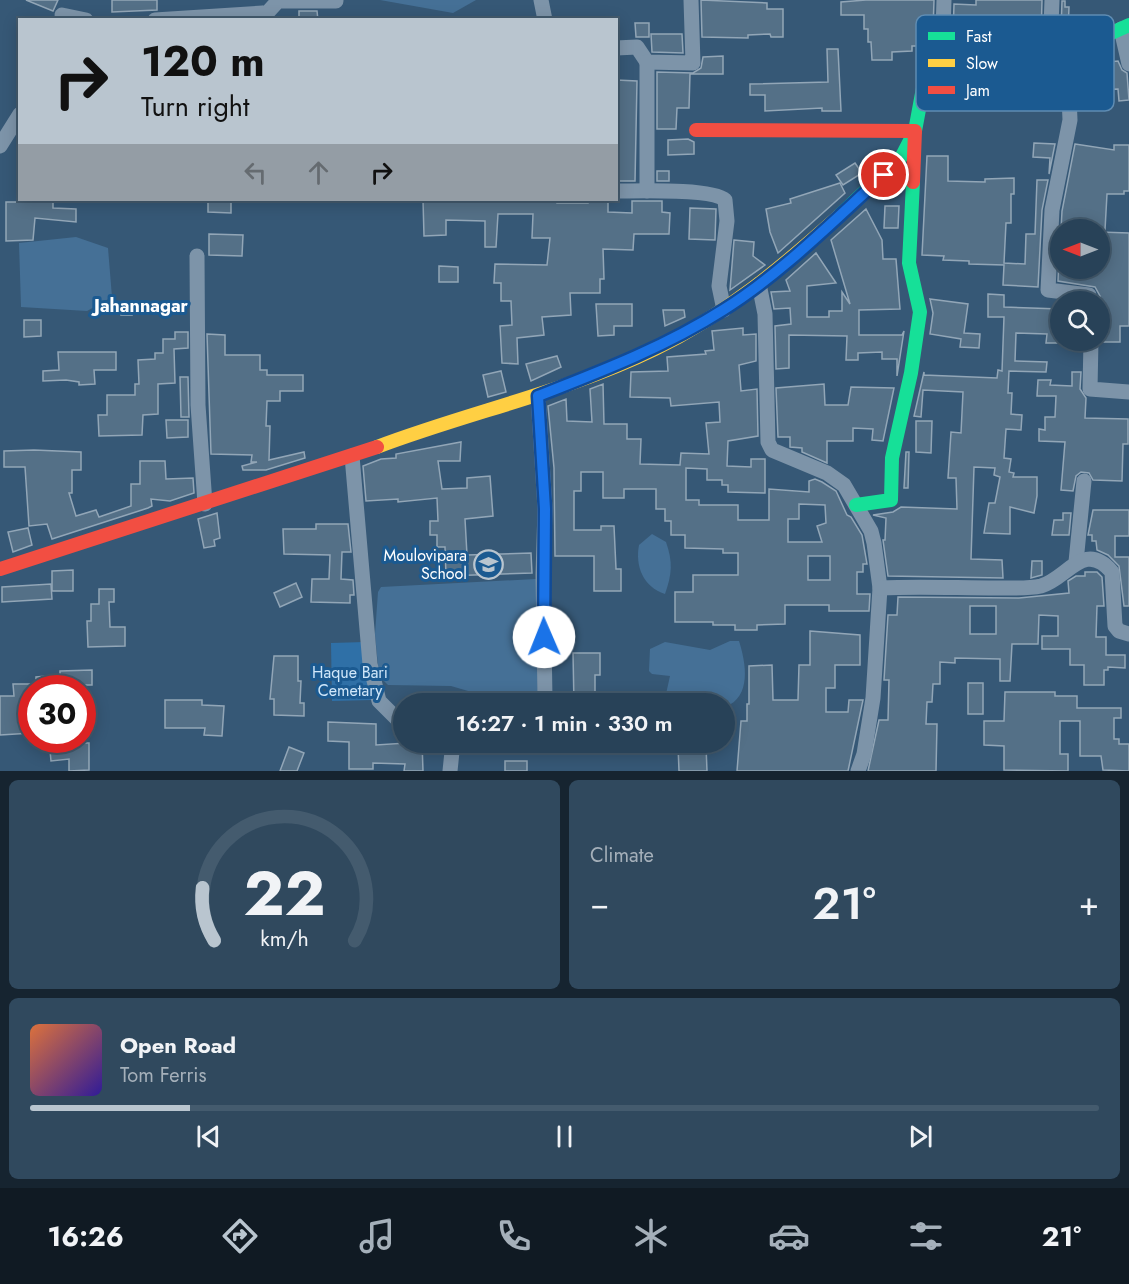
<!DOCTYPE html>
<meta charset="utf-8">
<style>
body{margin:0;font-family:Jost,sans-serif;background:#30495e;color:#f1f3f6;height:100vh;display:flex;flex-direction:column;font-size:22px;white-space:nowrap}
*{box-sizing:border-box;margin:0}
p{font-size:20px;color:#a5b0ba}
.icon{flex:none;width:33px;height:33px;fill:none;stroke:currentColor;stroke-width:2;stroke-linecap:round;stroke-linejoin:round}
.map{position:relative;height:771px;overflow:hidden}
.sheet{display:flex;flex-direction:column;gap:9px;padding:9px;background:#162430;flex:1}
.sheet>*{flex:none}
.guide{position:absolute;left:18px;top:18px;width:600px;height:183px;border-radius:0px;box-shadow:0 3px 15px #0003,0 0 0 2px #445b6e;background:#b9c5cf;color:#111;overflow:hidden}
.needle{width:39px;rotate:270deg}
.fabs{position:absolute;left:1050px;top:219px;display:grid;gap:12px}
.fabs a{display:grid;place-items:center;width:60px;height:60px;border-radius:50%;background:#284258;box-shadow:0 3px 15px #0003,0 0 0 2px #445b6e;font-size:30px}
.speed{position:absolute;left:18px;top:675px;display:flex;gap:12px;font-size:30px;font-weight:700;text-align:center}
.speed>*{display:grid;place-content:center;width:78px;height:78px;border-radius:50%;background:#284258;box-shadow:0 3px 15px #0003,0 0 0 2px #445b6e;line-height:1}
.speed .limit{border:9px solid #d22;background:#fff;color:#111}
.pin{position:absolute;display:grid;place-items:center;width:51px;height:51px;color:#fff;margin:-26px;border:3px solid #fff;border-radius:50%;box-shadow:0 2px 6px #0007}
.me{position:absolute;width:66px;margin:-33px;rotate:359deg;stroke-linejoin:round;filter:drop-shadow(0 0 4px #0008)}
.turn{display:flex;align-items:center;gap:21px;height:126px;padding:0 24px;font-size:27px}
.turn .icon{width:78px;height:78px;stroke-width:2.5}
.turn b{display:block;font-size:42px;line-height:51px}
.lanes{display:flex;align-items:center;height:57px;padding:0 24px;background:#0003;justify-content:center;gap:30px;direction:ltr}
.lanes .off{opacity:.35}
.big{font-size:45px;font-weight:600;line-height:1.1}
.sheet .card{flex:1;display:flex;flex-direction:column;justify-content:center;gap:9px;min-width:0;padding:0 21px;border-radius:9px;background:#30495e}
.sheet .dial{align-items:center;gap:0}
.dial svg{height:156px;overflow:visible;fill:none;stroke:#445b6e;stroke-width:7;stroke-linecap:round;text-anchor:middle}
.dial text{fill:#f1f3f6;stroke:none}
.song{display:flex;align-items:center;gap:18px}
.cover{width:72px;height:72px;border-radius:9px;background:linear-gradient(135deg,hsl(20 70% 55%),hsl(250 70% 35%))}
.played{height:6px;border-radius:3px;background:linear-gradient(90deg,#b9c5cf 15%,#445b6e 15%)}
.keys{display:flex;justify-content:space-around;direction:ltr}
.heat{display:flex;justify-content:space-between;align-items:center;font-size:33px;direction:ltr}
.sheet .tiles{flex:1;display:grid;gap:9px;grid-template-columns:1fr 1fr}
.card:last-child{grid-column:span 2}
.trip{position:absolute;left:393px;top:693px;width:342px;height:60px;border-radius:30px;background:#284258;box-shadow:0 3px 15px #0003,0 0 0 2px #445b6e;font-weight:600;line-height:60px;text-align:center}
.dock{display:flex;height:96px;justify-content:space-around;align-items:center;background:#101a23;color:#a5b0ba}
.dock .icon{width:42px;height:42px}
.dock .selected{color:#b9c5cf}
.dock b{font-size:27px;color:#f1f3f6}
.map>svg:first-child{display:block}
.green{fill:#2f70a7}
.water{fill:#457096}
.building{fill:#547087;stroke:#92a6b7;stroke-width:1.5;fill-rule:evenodd}
.lines{fill:none;stroke-linecap:round;stroke-linejoin:round}
.street{stroke:#7d94a9;stroke-width:15}
.fast{stroke:#16e098;stroke-width:14}
.slow{stroke:#ffcf43;stroke-width:14}
.jam{stroke:#f24e42;stroke-width:14}
.route-casing{stroke:#114b97;stroke-width:15}
.route{stroke:#1a73e8;stroke-width:10}
.labels{text-anchor:middle;stroke-width:6;stroke-linejoin:round;paint-order:stroke}
.poi-label{font-size:16px;fill:#fff;stroke:#1b5a91;text-anchor:end}
.park-label{font-size:16px;fill:#d0e7fa;stroke:#1b5a91}
.neighbourhood-label{font-size:18px;font-weight:bold;fill:#fff;stroke:#1b5a91}
.key{fill:#1b5a91;stroke:#5f8cb2;stroke-width:1.5}
.key-label{font-size:16px;fill:#fff}
</style>
<div class="map">
<svg width="1129" height="771" viewBox="0 0 1129 771">
<rect width="100%" height="100%" fill="#365876"/>
<polygon class="green" points="365,642 372,700 332,701 331,643"/>
<g class="water">
<polygon points="380,0 476,0 453,13"/>
<polygon points="76,237 108,248 112,297 87,311 21,307 19,243"/>
<path d="M652,534l14,8c7,20 6,32 -1,52 -22,-7 -30,-28 -26,-49z"/>
<polygon points="536,579 538,698 475,693 451,686 388,685 379,676 375,634 378,592 381,587"/>
<path d="M730,641h9c7,22 13,56 -14,66l-1,-3 -60,-1 6,-27 -18,-2 -3,-3 1,-22 15,-7 45,8z"/>
</g>
<g class="building">
<polygon points="26,0 58,0 53,11"/>
<polygon points="112,0 157,0 157,10 112,12"/>
<polygon points="701,0 767,3 767,9 783,9 783,37 771,37 770,34 748,35 748,38 702,37"/>
<polygon points="866,0 934,0 933,31 927,31 927,46 912,46 912,51 892,52 892,60 872,60 871,42 868,42 868,29 864,29 864,15 841,15 841,2"/>
<polygon points="976,0 1042,0 1041,39 972,45 972,36 953,36 954,4 976,5"/>
<polygon points="1062,1 1065,1 1065,7 1069,7 1068,31 1061,30"/>
<polygon points="299,11 317,11 318,20 299,20"/>
<polygon points="635,23 649,23 649,37 636,37"/>
<polygon points="651,34 682,34 683,53 652,52"/>
<polygon points="827,49 838,49 841,111 822,111 822,108 765,111 765,95 750,95 750,84 828,82"/>
<polygon points="723,56 723,74 690,74 689,108 677,108 676,129 657,129 657,72 693,73 701,68 703,57"/>
<polygon points="1118,61 1122,70 1127,73 1129,100 1119,101 1118,89 1089,90 1089,75 1111,74 1109,62"/>
<polygon points="616,80 637,81 635,181 616,181"/>
<polygon points="688,139 694,142 694,154 668,155 668,140"/>
<polygon points="1034,143 1055,144 1049,174 1050,158 1033,157"/>
<polygon points="1075,144 1114,150 1114,145 1129,145 1129,191 1124,191 1124,194 1107,194 1105,230 1061,230 1062,211"/>
<polygon points="927,156 948,156 948,181 985,182 985,179 1014,178 1014,194 1011,194 1011,223 1006,223 1004,263 1025,264 1026,234 1035,234 1037,180 1048,180 1042,210 1038,287 1003,285 1004,265 969,264 969,261 943,260 944,256 922,255"/>
<polygon points="855,163 862,173 843,185 836,175"/>
<rect x="657" y="171" width="12" height="10"/>
<polygon points="840,183 845,193 778,253 770,232 766,209 791,203 790,199"/>
<polygon points="21,200 53,200 53,208 76,209 76,222 35,218 33,240 6,241 6,202 21,202"/>
<polygon points="208,200 231,200 231,213 208,212"/>
<polygon points="423,200 557,200 557,203 588,203 588,200 608,200 608,212 632,213 632,201 662,201 662,212 670,213 669,234 634,234 633,250 603,249 604,279 600,279 600,293 570,293 571,315 542,317 544,335 517,338 518,364 502,363 500,326 512,325 511,301 501,301 501,283 494,283 495,264 547,265 550,238 532,238 533,214 498,214 496,247 485,247 485,221 446,220 446,235 424,236"/>
<polygon points="885,206 899,206 898,228 884,228"/>
<polygon points="690,208 716,209 715,240 689,239"/>
<polygon points="866,209 882,240 883,259 896,259 900,309 859,310 859,335 902,335 904,331 897,376 897,359 882,359 882,352 858,353 858,360 846,360 847,336 789,335 789,368 776,369 775,326 791,324 790,308 774,309 771,292 790,291 786,280 816,253 836,283 807,286 807,317 829,317 829,311 842,311 842,292 850,304 831,240"/>
<polygon points="1100,232 1129,233 1129,326 1120,326 1120,342 1101,342 1100,296 1095,287 1058,281 1060,235 1060,268 1100,268"/>
<polygon points="209,234 243,235 242,256 209,255"/>
<polygon points="734,240 754,242 753,256 765,265 730,290"/>
<polygon points="439,266 458,267 458,282 439,282"/>
<polygon points="988,294 1004,295 1004,307 1060,309 1060,343 1046,343 1047,334 1016,333 1015,361 1047,362 1046,372 1009,371 1008,393 1012,393 1011,414 1022,415 1021,430 1006,429 1004,458 1011,459 1009,472 1014,473 1013,477 1037,477 1037,496 1034,513 1010,507 1010,534 984,533 989,503 995,503 1000,477 994,475 995,468 974,467 971,559 1002,560 1003,578 888,576 883,540 885,540 886,518 873,515 893,512 901,507 957,509 956,478 948,478 951,432 961,433 963,392 923,390 921,417 914,416 924,372 924,375 997,378 998,370 1002,371 1004,317 988,317"/>
<polygon points="930,299 968,304 964,333 980,334 979,348 960,347 961,339 930,334 933,313"/>
<polygon points="121,302 131,302 132,315 121,315"/>
<polygon points="596,304 632,304 632,326 614,326 614,335 598,336"/>
<polygon points="663,310 684,310 685,317 665,326"/>
<polygon points="24,320 41,320 41,336 24,337"/>
<path d="M743,328v7l13,-1v27l-17,4 2,26 16,-2 1,47 -30,5 -1,25 24,1v-8h14v34l-37,-1v-7h-6v-5h-15v-11l-21,-1v32h13v5h39v15h31v-31l40,3v-11l6,-2 7,3 14,9 11,24 4,2 11,18 5,29h-4v8h-6v22h13l-1,17h-40v-6h-44v19l-28,1v5h-22v-5h-22v-3h-38v-30h18v-17h45v-22h-15v-4l-38,-1v-13h-14v-14h-6v-12h-9v-20h-32v9h-21v-26h-22v19h-7v39h27v-4h13l2,43h5v22h-27v-35h-39l-1,-88 -6,-62 18,-7 1,22 25,1 -2,-33 13,-5 1,40h23v15h14l-1,25 40,1 1,-12 28,1 -3,-31 14,-1 -1,-20 -48,4 -1,-8 -40,-1 1,-25 37,-1 -1,-14 39,-3 -1,-3 9,-1 -2,-19zM799,504l26,1 1,18 -9,3 5,16h-34v-23h11zM808,556h22v24h-22z"/>
<polygon points="175,332 188,332 188,348 174,349 175,383 158,384 158,414 143,415 142,435 99,436 98,415 107,415 107,395 135,395 135,384 139,384 138,360 155,359 155,353 163,353 163,339 175,339"/>
<polygon points="207,334 225,335 225,355 260,355 260,370 267,370 267,375 303,375 303,391 280,391 280,401 267,401 266,426 270,426 269,460 304,452 305,458 266,470 243,470 242,466 257,462 251,462 252,455 211,454"/>
<polygon points="58,352 116,352 116,370 94,370 95,384 79,385 79,382 66,380 43,381 43,371 59,370"/>
<polygon points="557,356 561,367 531,381 526,364"/>
<polygon points="501,371 506,392 488,397 483,375"/>
<polygon points="1072,372 1081,372 1080,389 1086,398 1085,418 1128,419 1128,444 1123,444 1122,481 1093,480 1089,473 1081,472 1076,476 1073,491 1061,490 1065,442 1039,441 1039,429 1045,430 1045,417 1055,417 1056,396 1037,396 1038,380 1051,380 1050,385 1072,386"/>
<polygon points="180,377 188,377 189,417 181,417"/>
<polygon points="824,384 825,405 848,405 851,387 894,388 883,441 872,440 873,429 853,428 853,441 827,441 827,463 802,452 802,448 790,447 790,437 778,437 776,388"/>
<polygon points="166,420 188,420 188,437 167,438"/>
<polygon points="916,421 932,421 931,453 916,452"/>
<polygon points="461,442 460,461 438,461 442,489 467,488 467,478 490,476 493,516 465,519 467,555 531,553 532,573 446,576 445,547 437,547 437,535 430,535 430,521 438,521 437,498 398,502 398,499 366,501 363,466 381,459 396,458 396,454"/>
<polygon points="34,450 81,452 81,470 72,470 72,493 69,493 76,516 96,510 99,517 131,506 131,484 140,484 140,461 165,461 166,479 193,478 194,493 170,501 151,499 152,506 148,508 52,539 47,524 29,526 25,467 4,467 4,451"/>
<polygon points="906,452 909,452 908,488 904,488"/>
<polygon points="1093,510 1129,510 1129,536 1115,536 1115,557 1129,557 1129,606 1124,606 1119,566 1108,555 1097,550 1096,541 1092,541 1092,535 1088,535"/>
<polygon points="217,513 220,538 214,540 215,546 204,548 198,519"/>
<polygon points="1063,513 1071,513 1069,535 1052,535 1054,520 1063,520"/>
<polygon points="316,524 348,524 351,552 342,552 341,579 353,580 354,595 350,595 350,603 311,602 312,579 329,579 330,555 284,554 283,529 316,529"/>
<polygon points="28,528 32,545 13,552 8,532"/>
<polygon points="1032,561 1042,561 1042,575 1031,578"/>
<polygon points="73,570 73,591 52,591 52,571"/>
<path d="M1085,572h12l5,5 2,29h-7l-1,31h10v18h19v13l-17,-1v3h-4v15h-20v-20h-14v-16h-28v-13h16v-20l-19,-1 -1,29h-26l-2,37h-10v-22l-45,-1v5l-15,-1v22h-7l-1,18h-5l-1,22h11l-1,47h-68l11,-51h9l1,-40h-5l4,-65h9l1,-18 121,1 50,-5 -1,-12 8,-5h9zM970,606h26v28h-26z"/>
<polygon points="296,583 302,597 280,607 274,593"/>
<polygon points="51,584 52,599 2,602 2,587"/>
<polygon points="99,589 114,589 114,602 109,602 110,627 125,627 125,646 88,647 87,621 91,621 91,604 99,604"/>
<polygon points="810,631 860,635 860,665 835,665 835,688 826,688 826,712 848,712 849,700 863,700 848,771 737,771 741,721 747,721 747,704 749,704 749,666 772,665 773,700 798,700 799,665 810,665"/>
<polygon points="573,653 600,653 600,675 595,675 595,704 574,704"/>
<polygon points="274,656 298,656 298,681 301,681 300,703 304,703 304,716 274,715 274,699 270,699"/>
<polygon points="92,670 92,685 60,685 60,671"/>
<polygon points="47,676 47,688 36,688 36,677"/>
<rect x="968" y="683" width="15" height="31"/>
<polygon points="13,684 32,684 32,733 0,735 0,696 14,696"/>
<polygon points="1005,692 1055,692 1055,696 1077,696 1077,708 1121,708 1121,718 1114,718 1114,739 1119,739 1119,744 1129,744 1129,771 1103,770 1101,756 1080,756 1080,721 1060,721 1060,754 1068,754 1068,771 1004,770 1004,746 984,745 984,721 1004,721"/>
<polygon points="165,700 202,700 202,705 224,706 222,736 204,735 205,728 165,728"/>
<polygon points="328,722 376,724 376,745 422,742 423,771 404,771 405,764 373,763 373,769 349,769 349,742 328,741"/>
<polygon points="49,740 65,740 65,743 89,743 89,770 69,771 69,759 51,761"/>
<polygon points="678,746 706,746 707,771 679,771"/>
<polygon points="289,747 304,753 297,771 280,771"/>
<rect x="505" y="761" width="22" height="10"/>
</g>
<g class="lines">
<g class="street">
<polyline points="541,0 545,20"/>
<polyline points="1052,0 1050,51 1068,73 1070,120 1052,210 1048,290 1089,295 1089,302"/>
<polyline points="62,15 86,20"/>
<polyline points="155,20 263,13 268,12 278,1 336,1"/>
<polyline points="1121,29 1129,64"/>
<polyline points="616,48 637,47 647,62 693,63 691,0"/>
<polyline points="942,60 944,0"/>
<polyline points="0,146 20,114"/>
<path d="M616,191c21,0 96,-3 109,9l2,21 -8,65 5,24"/>
<polyline points="647,191 647,62"/>
<polyline points="197,256 198,405 205,504"/>
<polyline points="759,284 765,314 768,442 772,450 827,473 844,485 871,531 874,543 880,588 873,698 864,754 858,771"/>
<polyline points="1091,340 1090,389 1129,392"/>
<polyline points="538,396 545,509 543,575 545,699 543,704"/>
<polyline points="352,456 370,664 379,701 404,726"/>
<polyline points="1076,562 1084,481"/>
<path d="M880,588c39,-2 77,0 116,0 14,0 31,1 45,-2 26,-7 43,-47 71,-14l3,54 4,5 10,3"/>
<polyline points="450,771 453,742"/>
</g>
<g class="fast">
<polyline points="839,216 902,156 915,131 926,72 942,60 1061,49 1107,35 1129,25"/>
<polyline points="856,505 891,500 892,458 911,373 920,312 909,263 913,182"/>
</g>
<path class="slow" d="M377,447c92,-35 190,-55 278,-98 70,-34 127,-82 184,-133"/>
<g class="jam">
<polyline points="696,130 915,131 913,182"/>
<polyline points="0,569 377,447"/>
</g>
</g>
<g class="lines">
<defs>
<path id="route" d="M544,637l1,-128 -7,-113c64,-25 127,-49 185,-86 59,-37 109,-88 161,-135"/>
</defs>
<use href="#route" class="route-casing"/>
<use href="#route" class="route"/>
</g>
<defs>
<symbol id="school-ring" viewBox="-11 -11 22 22"><circle r="9.5" fill="#1b5a91" stroke="#b9c5cf" stroke-width="1.5"/><path d="M0-5L7-2L0 1L-7-2ZM-4 1L0 2.5L4 1V4Q0 6-4 4Z" fill="#b9c5cf"/></symbol>
</defs>
<g fill-rule="evenodd">
<use href="#school-ring" x="472" y="548" width="33" height="33"/>
</g>
<g class="labels">
<g class="poi-label">
<text x="467" y="561">Moulovipara<tspan x="467" dy="18">School</tspan></text>
</g>
<g class="park-label">
<text x="350" y="678">Haque Bari<tspan x="350" dy="18">Cemetary</tspan></text>
</g>
<g class="neighbourhood-label">
<text x="141" y="312">Jahannagar</text>
</g>
</g>
<rect x="916" y="15" width="198" height="96" rx="9" class="key"/>
<rect x="928" y="32" width="27" height="8" fill="#16e098"/>
<rect x="928" y="59" width="27" height="8" fill="#ffcf43"/>
<rect x="928" y="86" width="27" height="8" fill="#f24e42"/>
<g class="key-label">
<text x="966" y="42">Fast</text>
<text x="966" y="69">Slow</text>
<text x="966" y="96">Jam</text>
</g>
</svg>
<div class="fabs">
<a><svg class="needle" viewBox="-14 -14 28 28"><path d="M0-13l5 13h-10z" fill="#e53935"/><path d="M0 13l5-13h-10z" fill="#a5b0ba"/></svg></a>
<a><svg class="icon" aria-label="search" viewBox="0 0 24 24"><circle cx="10" cy="10" r="6"/><path d="M15 15l6 6"/></svg></a>
</div>
<div class="speed"><div class="limit">30</div></div>
<div class="pin" style="left:884px;top:175px;background:#d93025"><svg class="icon" aria-label="arrive" viewBox="0 0 24 24"><path d="M6 21V4h12l-3 4 3 4H6"/></svg></div>
<svg class="me" style="left:544px;top:637px" viewBox="-20 -20 40 40"><circle r="19" fill="#fff"/><path d="M0-13L10 11 0 6-10 11z" fill="#1a73e8"/></svg>
<div class="trip">16:27 · 1 min · 330 m</div>
<div class="guide">
<div class="turn"><svg class="icon" aria-label="right" viewBox="0 0 24 24"><path d="M7 20v-9h11M14 6l5 5-5 5"/></svg><div><b>120 m</b>Turn right</div></div>
<div class="lanes"><svg class="icon off" aria-label="left" viewBox="0 0 24 24"><path d="M17 20v-9H6M10 6l-5 5 5 5"/></svg><svg class="icon off" aria-label="ahead" viewBox="0 0 24 24"><path d="M12 20V5M6 11l6-6 6 6"/></svg><svg class="icon" aria-label="right" viewBox="0 0 24 24"><path d="M7 20v-9h11M14 6l5 5-5 5"/></svg></div>
</div>
</div>
<section class="sheet">
<div class="tiles">
<div class="card dial"><svg viewBox="0 0 100 80">
<path d="M14 69A42 42 0 1 1 86 69"/>
<path d="M14 69A42 42 0 0 1 8 42" stroke="#b9c5cf"/>
<text x="50" y="56" font-size="32" font-weight="700">22</text>
<text x="50" y="72" font-size="11">km/h</text>
</svg></div>
<div class="card"><p>Climate</p>
<div class="heat"><a>−</a><b class="big">21°</b><a>+</a></div>
</div>
<div class="card">
<div class="song"><i class="cover"></i><div><b>Open Road</b><p>Tom Ferris</p></div></div>
<div class="played"></div>
<div class="keys"><svg class="icon" aria-label="previous" viewBox="0 0 24 24"><path d="M18 5L8 12l10 7zM5 5v14"/></svg><svg class="icon" aria-label="pause" viewBox="0 0 24 24"><path d="M8 5v14M16 5v14"/></svg><svg class="icon" aria-label="next" viewBox="0 0 24 24"><path d="M6 5l10 7-10 7zM19 5v14"/></svg></div>
</div>
</div>
</section>
<nav class="dock">
<b>16:26</b>
<svg class="icon selected" aria-label="directions" viewBox="0 0 24 24"><path d="M12 3l9 9-9 9-9-9zM9 14v-3h6M13 9l2 2-2 2"/></svg>
<svg class="icon" aria-label="music" viewBox="0 0 24 24"><path d="M9 18V5l10-2v13"/><circle cx="6" cy="18" r="3"/><circle cx="16" cy="16" r="3"/></svg>
<svg class="icon" aria-label="phone" viewBox="0 0 24 24"><path d="M5 4h4l2 5-3 2q2 4 5 5l2-3 5 2v4C11 20 4 13 5 4z"/></svg>
<svg class="icon" aria-label="climate" viewBox="0 0 24 24"><path d="M12 3v18M4 7l16 10M4 17L20 7"/></svg>
<svg class="icon" aria-label="car" viewBox="0 0 24 24"><path d="M5 17H2v-5l4-1 3-4h7l3 4 3 1v5h-3M9 17h6M6 11h13"/><circle cx="7" cy="17" r="2"/><circle cx="17" cy="17" r="2"/></svg>
<svg class="icon" aria-label="filters" viewBox="0 0 24 24"><path d="M4 7h16M4 17h16"/><circle cx="9" cy="7" r="2"/><circle cx="15" cy="17" r="2"/></svg>
<b>21°</b>
</nav>
